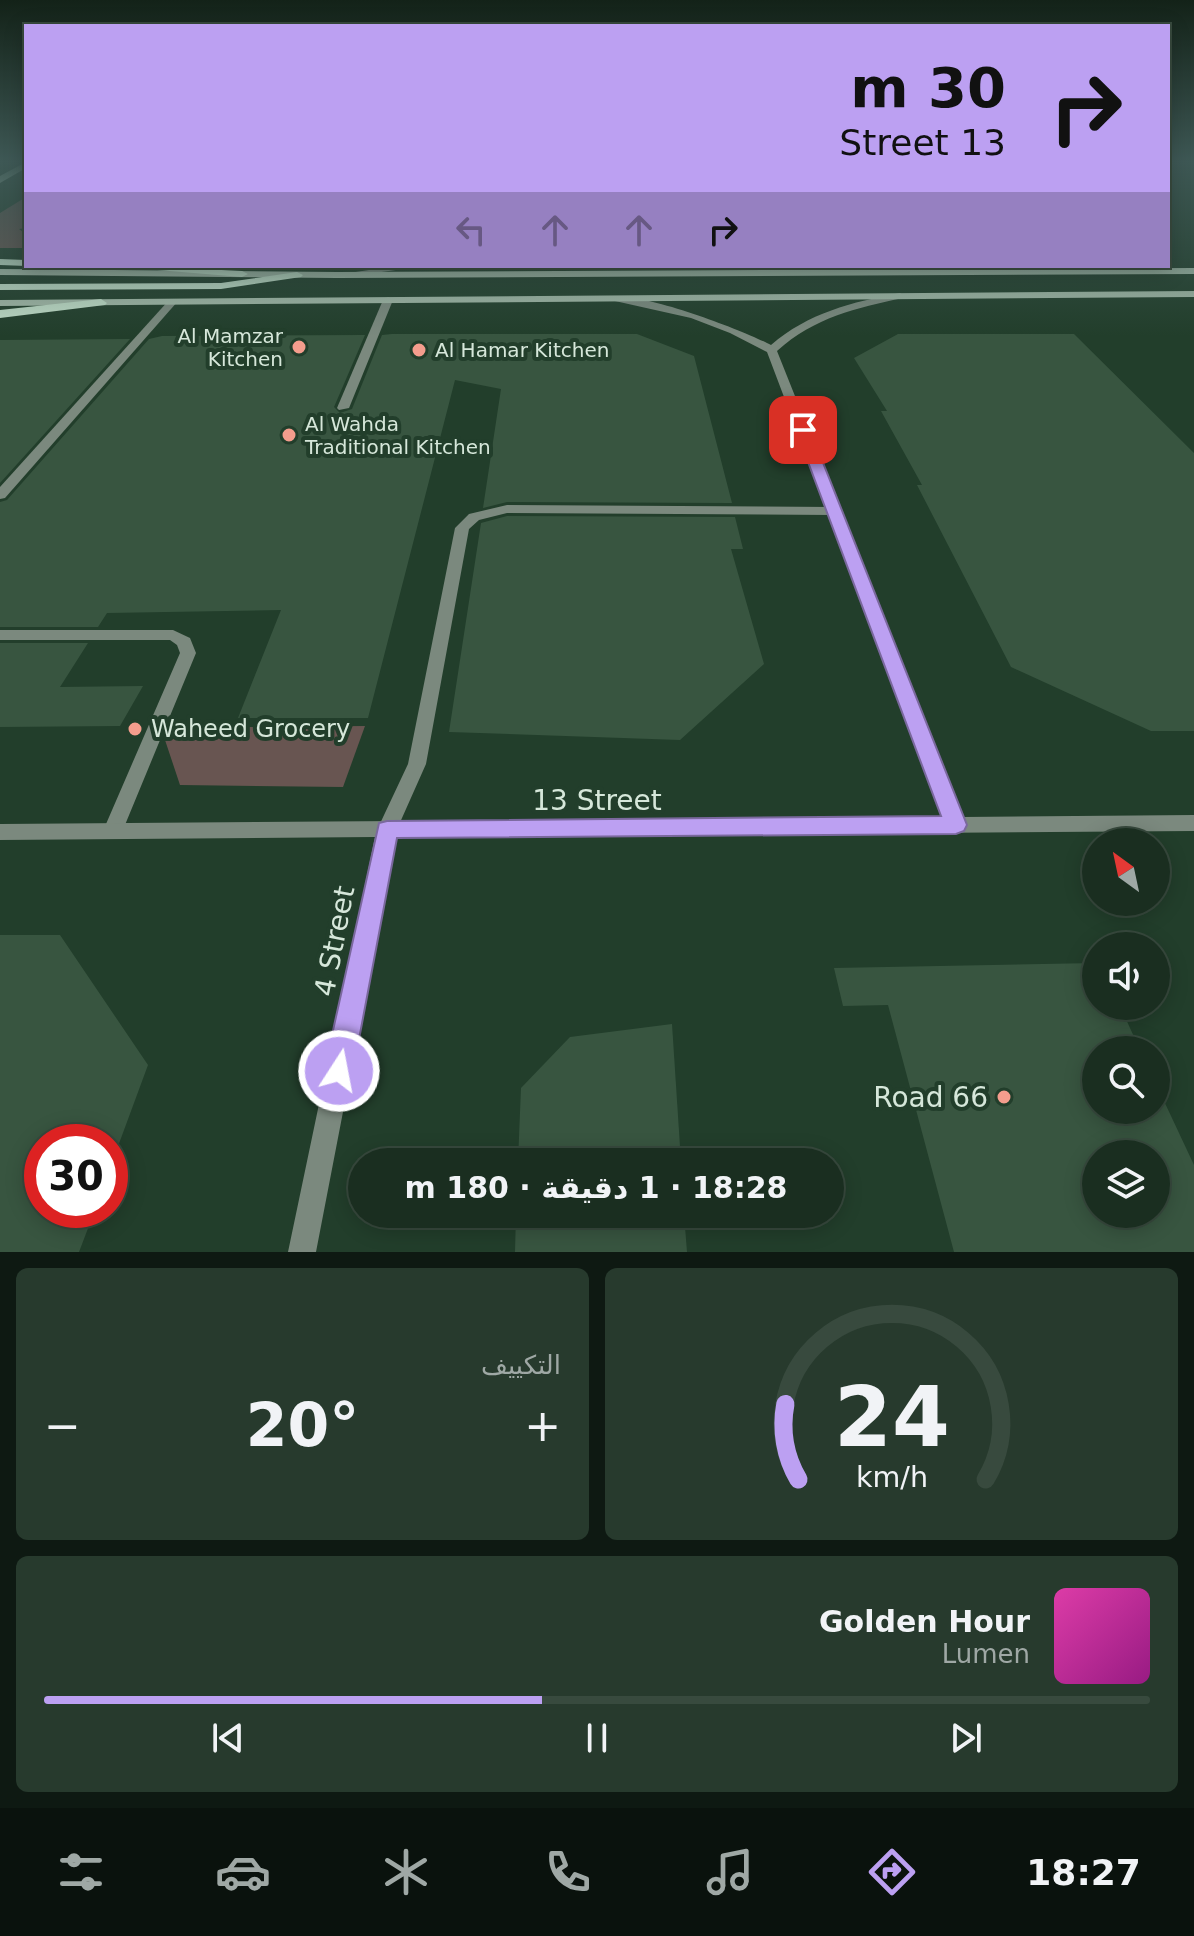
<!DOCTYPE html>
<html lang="ar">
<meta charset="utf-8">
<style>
body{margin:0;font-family:"DejaVu Sans",Vazirmatn,sans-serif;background:#273a2d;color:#f1f3f6;direction:rtl;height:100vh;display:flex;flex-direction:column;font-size:30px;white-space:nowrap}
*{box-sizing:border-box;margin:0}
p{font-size:26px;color:#9fa8a5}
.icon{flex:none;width:44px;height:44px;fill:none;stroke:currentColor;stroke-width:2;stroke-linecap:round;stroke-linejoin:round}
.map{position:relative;height:1252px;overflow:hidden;direction:ltr}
.panel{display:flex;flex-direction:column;gap:16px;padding:16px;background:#0e1912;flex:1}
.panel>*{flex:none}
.guide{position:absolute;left:24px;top:24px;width:1146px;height:244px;border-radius:0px;box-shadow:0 4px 20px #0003,0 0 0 2px #384a3e;direction:rtl;background:#bca0f2;color:#111;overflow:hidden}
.needle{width:52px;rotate:327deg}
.buttons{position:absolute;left:1082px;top:828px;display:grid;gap:16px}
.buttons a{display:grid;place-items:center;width:88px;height:88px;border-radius:50%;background:#1a2e20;box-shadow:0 4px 20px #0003,0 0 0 2px #384a3e;font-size:40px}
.speed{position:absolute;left:24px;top:1124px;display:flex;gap:16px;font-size:40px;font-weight:700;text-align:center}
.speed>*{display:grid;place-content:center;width:104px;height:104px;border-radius:50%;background:#1a2e20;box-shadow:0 4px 20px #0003,0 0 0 2px #384a3e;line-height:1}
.speed .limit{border:12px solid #d22;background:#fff;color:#111}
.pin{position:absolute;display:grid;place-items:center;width:68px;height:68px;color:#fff;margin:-34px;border-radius:16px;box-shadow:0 4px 12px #0006}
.me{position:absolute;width:88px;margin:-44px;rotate:11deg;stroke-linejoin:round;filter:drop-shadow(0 0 6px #0008)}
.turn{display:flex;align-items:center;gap:28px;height:168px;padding:0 32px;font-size:36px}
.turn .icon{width:104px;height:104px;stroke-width:2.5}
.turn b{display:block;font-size:56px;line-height:68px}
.lanes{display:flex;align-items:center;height:76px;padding:0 32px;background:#0003;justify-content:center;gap:40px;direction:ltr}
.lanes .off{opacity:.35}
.big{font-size:60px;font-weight:700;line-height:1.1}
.panel .tile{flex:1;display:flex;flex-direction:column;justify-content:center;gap:12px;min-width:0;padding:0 28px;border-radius:12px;background:#273a2d}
.panel .dial{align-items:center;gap:0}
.dial svg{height:208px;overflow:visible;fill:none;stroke:#384a3e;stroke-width:7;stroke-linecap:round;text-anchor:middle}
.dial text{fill:#f1f3f6;stroke:none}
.song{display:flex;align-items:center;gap:24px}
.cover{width:96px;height:96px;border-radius:12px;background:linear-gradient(135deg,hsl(320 70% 55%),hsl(310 70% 35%))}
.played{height:8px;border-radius:4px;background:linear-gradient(90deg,#bca0f2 45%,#384a3e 45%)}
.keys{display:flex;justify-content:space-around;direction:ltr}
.heat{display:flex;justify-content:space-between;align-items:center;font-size:44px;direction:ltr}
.panel .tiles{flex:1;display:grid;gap:16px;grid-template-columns:1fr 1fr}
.tile:last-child{grid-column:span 2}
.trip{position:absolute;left:348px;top:1148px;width:496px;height:80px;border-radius:40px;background:#1a2e20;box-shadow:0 4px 20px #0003,0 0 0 2px #384a3e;font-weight:700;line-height:80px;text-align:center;direction:rtl}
.tab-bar{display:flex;height:128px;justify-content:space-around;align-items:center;background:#0a120d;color:#9fa8a5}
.tab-bar .icon{width:56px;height:56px}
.tab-bar .active{color:#bca0f2}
.tab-bar b{font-size:36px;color:#f1f3f6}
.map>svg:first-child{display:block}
.green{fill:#685551}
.building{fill:#385540;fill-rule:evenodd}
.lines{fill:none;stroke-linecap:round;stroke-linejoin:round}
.lane{fill:#7b897e;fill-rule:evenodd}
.street{fill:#7b897e;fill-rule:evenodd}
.secondary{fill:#a1b7a6;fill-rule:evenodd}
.primary{fill:#bedac5;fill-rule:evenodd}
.route{fill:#bca0f2;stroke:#7a689d;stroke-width:2}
.poi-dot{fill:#f49d8d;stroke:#223e2b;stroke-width:3}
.labels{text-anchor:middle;stroke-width:8;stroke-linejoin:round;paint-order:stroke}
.far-poi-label{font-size:20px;fill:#d6e7da;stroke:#223e2b;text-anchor:start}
.poi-label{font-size:24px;fill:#d6e7da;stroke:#223e2b;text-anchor:start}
.near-street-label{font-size:28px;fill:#d6e7da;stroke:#223e2b}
.near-poi-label{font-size:28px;fill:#d6e7da;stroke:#223e2b;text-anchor:end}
</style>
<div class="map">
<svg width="1194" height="1252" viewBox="0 0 1194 1252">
<rect width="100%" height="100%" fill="#223e2b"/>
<g class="green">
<polygon points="26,197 26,228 19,229 26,234 26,248 0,248 0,213"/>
<polygon points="365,726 343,787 180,785 161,728"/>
</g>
<g class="building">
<polygon points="392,334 637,334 694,356 732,503 507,502 483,508 501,389 455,380 368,718 238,718 281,610 107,613 98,627 0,627 0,502 7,500 149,339 162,336 365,335 334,407 340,413 352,409 382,335"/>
<polygon points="898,334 1074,334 1194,453 1194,731 1151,731 1011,667 917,485 922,485 881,411 887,411 854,358"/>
<polygon points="130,339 0,483 0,340"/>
<polygon points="507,516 735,517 743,549 731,549 764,664 680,740 449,732 481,523"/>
<polygon points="0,643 88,643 60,687 143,686 120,726 0,727"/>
<polygon points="0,935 60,935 148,1065 110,1168 110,1142 42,1142 42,1210 95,1210 79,1252 0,1252"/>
<path d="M1096,963v43h24l20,44h-44v60h60v-26l38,81v87h-240l-66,-247 -45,1 -9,-38zM1096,1154h60v60h-60z"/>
<polygon points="672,1024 681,1162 518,1162 521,1088 570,1037"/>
<polygon points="516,1214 684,1214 687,1252 515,1252"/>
</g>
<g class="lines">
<g class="lane">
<polygon points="396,266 424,266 346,277 342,274"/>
<polygon points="762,266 800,266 835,271 831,274 766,269"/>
<polygon points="388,297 393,300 349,408 339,410 337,408 383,300"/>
<polygon points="170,299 178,301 5,498 0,499 0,487"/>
<polygon points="507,505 833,507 840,511 833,515 507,513 479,520 469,529 426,764 394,836 387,838 380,836 377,830 408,764 455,528 469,514"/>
<polygon points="0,630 173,630 190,638 196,653 120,837 113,839 106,837 103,831 180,653 177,645 170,640 0,640"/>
</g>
<path class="street" d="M900,293l5,3 -2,2c-47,10 -88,19 -126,53l186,466 231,-2v16l-798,6 -80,415h-28l87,-415 -375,3v-16l943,-7 -176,-465 -37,-19 -39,-15 -85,-19c24,-13 139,32 165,46 37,-32 81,-43 129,-52z"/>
<g class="secondary">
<polygon points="1194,268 1194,274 337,278 0,275 0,269 337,272"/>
<polygon points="1194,291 1194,297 0,306 0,300"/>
</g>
<g class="primary">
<polygon points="26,162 26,168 0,183 0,176"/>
<polygon points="0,259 26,260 27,266 0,265"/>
<polygon points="140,266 242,271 248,274 242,277 145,269"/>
<polygon points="297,272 303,275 301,277 221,289 0,290 0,284 221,283"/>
<polygon points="101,299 107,303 105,305 0,318 0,310"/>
</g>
</g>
<linearGradient id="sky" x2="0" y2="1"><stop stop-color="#132218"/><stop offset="0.48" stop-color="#3e5855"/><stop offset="1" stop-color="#3e5855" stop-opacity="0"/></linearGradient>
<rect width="1194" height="336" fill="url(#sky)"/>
<polygon class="route" points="803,426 810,430 967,825 964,831 956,834 397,838 353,1071 349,1081 339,1085 329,1081 324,1071 379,823 387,821 941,816 796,430"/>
<g class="poi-dot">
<circle cx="299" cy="347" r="8"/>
<circle cx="419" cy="350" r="8"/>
<circle cx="289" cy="435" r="8"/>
<circle cx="135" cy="729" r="8"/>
<circle cx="1004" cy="1097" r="8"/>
</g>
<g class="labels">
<g class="far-poi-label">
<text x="283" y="343" text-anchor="end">Al Mamzar<tspan x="283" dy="23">Kitchen</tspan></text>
<text x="435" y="357">Al Hamar Kitchen</text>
<text x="305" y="431">Al Wahda<tspan x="305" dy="23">Traditional Kitchen</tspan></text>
</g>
<g class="poi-label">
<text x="151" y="737">Waheed Grocery</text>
</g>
<g class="near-street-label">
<text x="597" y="810">13 Street</text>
<text transform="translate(334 941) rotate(-79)" y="10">4 Street</text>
</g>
<g class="near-poi-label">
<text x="988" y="1107">Road 66</text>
</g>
</g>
</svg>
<div class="buttons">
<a><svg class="needle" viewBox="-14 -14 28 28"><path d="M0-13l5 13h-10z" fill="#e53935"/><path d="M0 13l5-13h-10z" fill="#9fa8a5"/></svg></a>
<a><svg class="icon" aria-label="sound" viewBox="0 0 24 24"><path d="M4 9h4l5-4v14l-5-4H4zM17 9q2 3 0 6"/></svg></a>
<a><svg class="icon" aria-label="search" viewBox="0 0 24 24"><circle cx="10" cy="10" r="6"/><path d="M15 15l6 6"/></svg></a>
<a><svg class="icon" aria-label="layers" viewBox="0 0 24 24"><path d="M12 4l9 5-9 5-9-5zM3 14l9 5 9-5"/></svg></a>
</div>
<div class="speed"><div class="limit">30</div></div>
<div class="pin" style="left:803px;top:430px;background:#d93025"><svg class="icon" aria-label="arrive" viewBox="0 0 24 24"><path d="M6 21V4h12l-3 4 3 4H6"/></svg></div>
<svg class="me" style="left:339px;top:1071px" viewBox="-20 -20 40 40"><circle r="17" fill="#bca0f2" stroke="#fff" stroke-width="3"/><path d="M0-11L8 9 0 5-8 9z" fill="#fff"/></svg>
<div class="trip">18:28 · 1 دقيقة · 180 m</div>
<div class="guide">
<div class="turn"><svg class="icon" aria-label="right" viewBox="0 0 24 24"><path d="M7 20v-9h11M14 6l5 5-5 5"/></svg><div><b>30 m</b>13 Street</div></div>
<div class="lanes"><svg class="icon off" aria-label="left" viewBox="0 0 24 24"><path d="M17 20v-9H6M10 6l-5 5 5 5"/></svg><svg class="icon off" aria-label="ahead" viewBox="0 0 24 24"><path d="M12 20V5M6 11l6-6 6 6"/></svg><svg class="icon off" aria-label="ahead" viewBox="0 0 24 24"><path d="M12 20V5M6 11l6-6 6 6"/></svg><svg class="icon" aria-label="right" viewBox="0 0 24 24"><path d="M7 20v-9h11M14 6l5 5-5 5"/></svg></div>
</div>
</div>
<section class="panel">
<div class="tiles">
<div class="tile dial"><svg viewBox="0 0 100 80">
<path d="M14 69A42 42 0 1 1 86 69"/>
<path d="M14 69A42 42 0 0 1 9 40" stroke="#bca0f2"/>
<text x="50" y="56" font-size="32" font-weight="700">24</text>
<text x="50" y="72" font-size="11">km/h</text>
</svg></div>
<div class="tile"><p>التكييف</p>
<div class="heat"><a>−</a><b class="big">20°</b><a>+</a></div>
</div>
<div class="tile">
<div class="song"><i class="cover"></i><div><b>Golden Hour</b><p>Lumen</p></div></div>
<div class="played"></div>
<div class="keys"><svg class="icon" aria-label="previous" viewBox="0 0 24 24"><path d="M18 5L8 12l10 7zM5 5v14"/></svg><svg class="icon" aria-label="pause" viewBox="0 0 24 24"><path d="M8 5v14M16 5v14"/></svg><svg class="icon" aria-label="next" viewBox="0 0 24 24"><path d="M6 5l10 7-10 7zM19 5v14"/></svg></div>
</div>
</div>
</section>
<nav class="tab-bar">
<b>18:27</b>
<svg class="icon active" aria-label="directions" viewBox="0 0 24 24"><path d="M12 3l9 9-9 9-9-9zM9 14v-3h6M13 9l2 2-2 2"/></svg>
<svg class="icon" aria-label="music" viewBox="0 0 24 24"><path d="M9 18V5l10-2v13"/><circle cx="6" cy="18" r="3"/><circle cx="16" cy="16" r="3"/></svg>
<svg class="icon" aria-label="phone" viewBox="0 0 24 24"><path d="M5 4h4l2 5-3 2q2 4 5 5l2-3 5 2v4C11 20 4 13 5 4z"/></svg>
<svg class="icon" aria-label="climate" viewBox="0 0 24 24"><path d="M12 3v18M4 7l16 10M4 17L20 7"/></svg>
<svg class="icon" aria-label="car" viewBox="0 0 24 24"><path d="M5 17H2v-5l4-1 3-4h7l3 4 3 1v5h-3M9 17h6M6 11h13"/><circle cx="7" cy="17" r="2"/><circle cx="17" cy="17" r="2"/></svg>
<svg class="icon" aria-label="filters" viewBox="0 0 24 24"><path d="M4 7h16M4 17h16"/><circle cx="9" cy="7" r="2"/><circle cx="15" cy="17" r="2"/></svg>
</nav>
